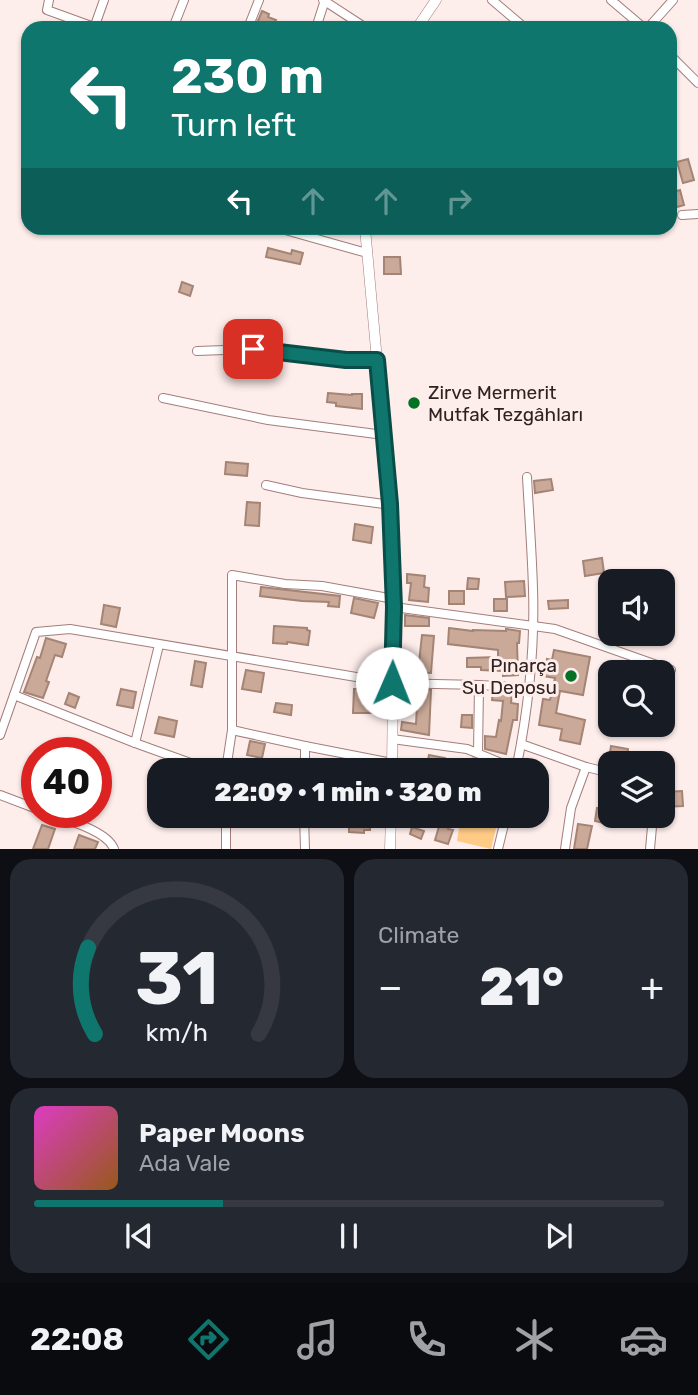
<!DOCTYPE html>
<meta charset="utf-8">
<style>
body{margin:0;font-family:Rubik,sans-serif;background:#242831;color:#f1f3f6;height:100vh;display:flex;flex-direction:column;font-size:26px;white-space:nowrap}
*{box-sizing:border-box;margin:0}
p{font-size:23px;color:#9ea1a6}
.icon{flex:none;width:38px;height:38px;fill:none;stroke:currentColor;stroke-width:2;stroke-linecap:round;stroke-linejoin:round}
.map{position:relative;height:849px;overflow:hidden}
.side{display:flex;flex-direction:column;gap:10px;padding:10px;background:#0d0f14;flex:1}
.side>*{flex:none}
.guide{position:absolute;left:21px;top:21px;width:656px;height:214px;border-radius:21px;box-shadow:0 2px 5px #0004;background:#0f766e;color:#fff;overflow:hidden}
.controls{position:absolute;left:598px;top:569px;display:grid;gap:14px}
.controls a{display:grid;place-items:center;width:77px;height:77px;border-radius:14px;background:#171b24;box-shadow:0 2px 5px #0004;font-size:35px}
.speed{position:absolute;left:21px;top:737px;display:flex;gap:14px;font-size:35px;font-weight:700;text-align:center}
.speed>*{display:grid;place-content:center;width:91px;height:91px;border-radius:50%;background:#171b24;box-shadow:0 2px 5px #0004;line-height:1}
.speed .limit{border:10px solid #d22;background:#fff;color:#111}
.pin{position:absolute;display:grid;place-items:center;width:60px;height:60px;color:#fff;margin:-30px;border-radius:14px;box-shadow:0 4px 10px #0006}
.me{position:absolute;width:77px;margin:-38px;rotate:1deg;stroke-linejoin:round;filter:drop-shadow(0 0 5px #0008)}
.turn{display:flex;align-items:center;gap:24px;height:147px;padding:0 35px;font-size:32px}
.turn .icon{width:91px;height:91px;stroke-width:2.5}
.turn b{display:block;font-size:49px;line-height:60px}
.lanes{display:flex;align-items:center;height:66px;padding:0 35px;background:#0003;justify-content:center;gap:35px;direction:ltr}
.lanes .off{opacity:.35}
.big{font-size:52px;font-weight:800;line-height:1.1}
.side .tile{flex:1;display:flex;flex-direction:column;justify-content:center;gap:10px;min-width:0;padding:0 24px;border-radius:21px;background:#242831}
.side .dial{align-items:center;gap:0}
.dial svg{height:182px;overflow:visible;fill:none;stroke:#363941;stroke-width:7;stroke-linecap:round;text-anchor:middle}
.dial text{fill:#f1f3f6;stroke:none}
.song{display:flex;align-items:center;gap:21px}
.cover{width:84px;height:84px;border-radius:10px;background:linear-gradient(135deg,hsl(310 70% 55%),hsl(30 70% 35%))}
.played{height:7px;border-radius:4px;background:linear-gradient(90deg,#0f766e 30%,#363941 30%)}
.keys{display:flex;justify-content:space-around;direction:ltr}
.heat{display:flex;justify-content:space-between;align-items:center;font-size:38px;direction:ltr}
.side .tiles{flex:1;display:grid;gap:10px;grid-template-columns:1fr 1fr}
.tile:last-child{grid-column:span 2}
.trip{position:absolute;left:147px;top:758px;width:402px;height:70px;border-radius:21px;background:#171b24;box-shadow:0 2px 5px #0004;font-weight:800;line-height:70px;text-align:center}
.tab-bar{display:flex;height:112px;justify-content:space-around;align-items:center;background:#090b0e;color:#9ea1a6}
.tab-bar .icon{width:49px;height:49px}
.tab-bar .on{color:#0f766e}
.tab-bar b{font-size:32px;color:#f1f3f6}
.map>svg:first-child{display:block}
.green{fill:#ffca86}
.building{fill:#caa998;stroke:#a48474;stroke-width:2}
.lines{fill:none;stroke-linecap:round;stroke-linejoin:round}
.minor-casing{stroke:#a37e7b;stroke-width:10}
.tertiary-casing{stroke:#a37e7b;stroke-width:11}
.minor{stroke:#fff;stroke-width:8}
.tertiary{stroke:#fff;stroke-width:10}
.route-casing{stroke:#0a4d48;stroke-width:18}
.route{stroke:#0f766e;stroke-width:12}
.poi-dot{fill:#057123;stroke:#fdedeb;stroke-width:2.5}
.labels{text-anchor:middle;stroke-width:6;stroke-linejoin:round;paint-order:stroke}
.poi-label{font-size:19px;fill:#2f2120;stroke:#fdedeb;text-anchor:start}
</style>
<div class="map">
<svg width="698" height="849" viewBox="0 0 698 849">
<rect width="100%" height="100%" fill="#fdedeb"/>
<g class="green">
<polygon points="472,756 502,769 503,770 469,770"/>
<polygon points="461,816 499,816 491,849 457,841"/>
</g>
<g class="building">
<polygon points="262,11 269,14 268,17 276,20 272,28 255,28"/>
<polygon points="688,159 694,180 683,183 677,162"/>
<polygon points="680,190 684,205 670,209 670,193"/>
<polygon points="268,248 291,254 292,250 303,253 300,264 266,257"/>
<polygon points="384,257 400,257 401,274 384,274"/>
<polygon points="182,282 193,286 190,296 179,292"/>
<polygon points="247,329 255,330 254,342 245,342"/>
<polygon points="328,393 352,395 352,394 362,394 362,409 336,406 336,403 327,402"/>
<polygon points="226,462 248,464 247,476 225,474"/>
<polygon points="551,479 553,490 535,493 534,481"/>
<polygon points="247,502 260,503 259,526 245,525"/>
<polygon points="355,524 373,527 371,543 353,540"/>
<polygon points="602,558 604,573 585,576 583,561"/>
<polygon points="407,574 425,576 424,587 429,588 428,602 409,600 411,583 407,583"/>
<polygon points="468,578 479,579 478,589 467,589"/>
<polygon points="524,581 525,596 506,597 505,582"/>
<polygon points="261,587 340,596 339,607 328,606 329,602 302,601 260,596"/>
<rect x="449" y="591" width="15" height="13"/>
<polygon points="354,598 378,603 374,618 351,613"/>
<rect x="494" y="599" width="13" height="12"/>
<polygon points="568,600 568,608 549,609 548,601"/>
<polygon points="104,605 120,608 116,627 101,624"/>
<polygon points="405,615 429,618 429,626 405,626"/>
<polygon points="274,626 307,628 307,630 310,631 308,645 287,642 287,644 273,643"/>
<polygon points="449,628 473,631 473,630 506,631 506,629 520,631 519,643 517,643 518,675 503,676 503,671 481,670 481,667 467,667 467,658 498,657 498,650 448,644"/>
<polygon points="422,635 434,636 431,673 418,672"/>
<polygon points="46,638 66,644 62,657 55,655 46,681 49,682 43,698 24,692 37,657 40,658"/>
<polygon points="554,650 590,657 583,695 560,691 556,713 585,720 580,744 560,740 562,729 539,725 543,699 550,700 555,678 543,676 547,659 552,660"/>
<polygon points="195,661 206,663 202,687 191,685"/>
<polygon points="246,670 264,673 261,692 242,689"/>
<polygon points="121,689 136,692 133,708 117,705"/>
<polygon points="354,689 375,689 374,713 353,713"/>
<polygon points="413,690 431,690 429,735 401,730 402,722 416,724 417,705 413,704"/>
<polygon points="493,692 512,694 511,703 518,704 517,720 513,720 506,754 485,749 485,736 496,737 499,720 501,721 503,701 492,700"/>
<polygon points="69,693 79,697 75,708 65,704"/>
<polygon points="276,703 292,705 291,715 274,712"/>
<polygon points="462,715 472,715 472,728 461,727"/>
<polygon points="159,717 177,721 174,737 155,733"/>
<polygon points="250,741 265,744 262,758 247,755"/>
<polygon points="611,746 628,749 626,762 609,759"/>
<polygon points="429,755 445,758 445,761 472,765 472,770 404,770 406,761 427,765"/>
<polygon points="682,791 683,806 663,807 663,792"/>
<polygon points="597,808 611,811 609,824 595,821"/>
<polygon points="349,818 364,818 364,822 370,822 370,830 364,830 364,833 349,832"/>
<polygon points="441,820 450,823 448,829 453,830 448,844 435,840"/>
<polygon points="578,824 592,826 587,849 574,849"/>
<polygon points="42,825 55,829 48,849 33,849"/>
<polygon points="412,827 424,831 421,839 410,834"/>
<polygon points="79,835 98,842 95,849 74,849"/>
</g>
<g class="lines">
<defs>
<g id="minor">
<polyline points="49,0 47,10 94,27"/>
<polyline points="323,0 366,28"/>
<polyline points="492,0 525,28"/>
<polyline points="611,0 644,28"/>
<polyline points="94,28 104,0"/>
<polyline points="173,28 184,0"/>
<polyline points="248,28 259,0"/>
<polyline points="316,28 325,0"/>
<polyline points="648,28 673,0"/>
<polyline points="670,55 698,83"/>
<polyline points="682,215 698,214"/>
<polyline points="278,228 367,253"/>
<polyline points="197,351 253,349 346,361 377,360"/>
<polyline points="163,398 268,420 384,435"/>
<polyline points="266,485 302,493 384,504 390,504"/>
<polyline points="394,607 555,629 671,670"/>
<polyline points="14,695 135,743 210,770"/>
<polyline points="232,730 305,746 392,763"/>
<polyline points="0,735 36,632 70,629 392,683 479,685 529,688"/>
<polyline points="392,739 467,749 516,769"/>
<polyline points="135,743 159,645"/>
<polyline points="521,744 586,767 611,773"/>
<polyline points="478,753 479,685"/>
<polyline points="226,770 232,730 232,575 285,584 322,586 394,599"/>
<polyline points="305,770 305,746"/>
<path d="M516,770c12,-59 19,-121 17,-181 -1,-37 -4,-75 -6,-112"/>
<polyline points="0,795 37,809"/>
<path d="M44,812c19,7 63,18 70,37"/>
<polyline points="226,816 226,849"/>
<polyline points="304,816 305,849"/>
<polyline points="498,849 506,816"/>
<polyline points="565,849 571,808 586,767"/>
<polyline points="650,849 653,816"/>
</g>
<g id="tertiary">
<polyline points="417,28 436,0"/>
<polyline points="365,228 390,504 394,607 392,770"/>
<polyline points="390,849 391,816"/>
</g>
</defs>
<use href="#minor" class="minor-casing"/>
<use href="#tertiary" class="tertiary-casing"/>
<use href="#minor" class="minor"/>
<use href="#tertiary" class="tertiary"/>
</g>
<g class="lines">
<defs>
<polyline id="route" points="253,349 346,360 377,360 390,504 394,607 392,683"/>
</defs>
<use href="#route" class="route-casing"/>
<use href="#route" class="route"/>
</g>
<g class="poi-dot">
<circle cx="414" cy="403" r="7"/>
<circle cx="571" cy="676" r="7"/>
</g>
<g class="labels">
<g class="poi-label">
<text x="428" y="399">Zirve Mermerit<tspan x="428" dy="22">Mutfak Tezgâhları</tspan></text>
<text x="557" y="672" text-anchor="end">Pınarça<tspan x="557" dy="22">Su Deposu</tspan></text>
</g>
</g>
</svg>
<div class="controls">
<a><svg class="icon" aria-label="sound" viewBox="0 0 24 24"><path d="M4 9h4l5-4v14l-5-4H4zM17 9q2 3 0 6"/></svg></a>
<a><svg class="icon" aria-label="search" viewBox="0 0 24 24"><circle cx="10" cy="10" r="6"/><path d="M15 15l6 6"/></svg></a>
<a><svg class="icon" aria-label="layers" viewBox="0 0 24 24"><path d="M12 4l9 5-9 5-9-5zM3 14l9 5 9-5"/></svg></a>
</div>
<div class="speed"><div class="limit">40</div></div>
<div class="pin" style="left:253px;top:349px;background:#d93025"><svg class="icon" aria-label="arrive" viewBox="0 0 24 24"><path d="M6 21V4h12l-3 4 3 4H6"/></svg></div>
<svg class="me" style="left:392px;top:683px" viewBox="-20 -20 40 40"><circle r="19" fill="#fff"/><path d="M0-13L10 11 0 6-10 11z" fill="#0f766e"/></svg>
<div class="trip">22:09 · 1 min · 320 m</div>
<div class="guide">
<div class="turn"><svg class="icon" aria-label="left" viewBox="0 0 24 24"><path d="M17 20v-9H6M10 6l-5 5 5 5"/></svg><div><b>230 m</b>Turn left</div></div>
<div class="lanes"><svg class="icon" aria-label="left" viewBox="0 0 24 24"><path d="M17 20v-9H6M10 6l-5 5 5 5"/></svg><svg class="icon off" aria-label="ahead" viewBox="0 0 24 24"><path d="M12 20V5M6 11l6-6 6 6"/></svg><svg class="icon off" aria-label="ahead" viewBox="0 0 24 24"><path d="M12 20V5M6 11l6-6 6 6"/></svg><svg class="icon off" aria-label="right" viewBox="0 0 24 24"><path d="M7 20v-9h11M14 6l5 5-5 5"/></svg></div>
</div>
</div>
<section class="side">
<div class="tiles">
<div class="tile dial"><svg viewBox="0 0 100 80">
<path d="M14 69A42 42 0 1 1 86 69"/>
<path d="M14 69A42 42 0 0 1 11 31" stroke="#0f766e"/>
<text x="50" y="56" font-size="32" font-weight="700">31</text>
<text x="50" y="72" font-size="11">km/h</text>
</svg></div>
<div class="tile"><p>Climate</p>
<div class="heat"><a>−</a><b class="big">21°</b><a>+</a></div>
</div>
<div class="tile">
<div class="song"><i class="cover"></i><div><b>Paper Moons</b><p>Ada Vale</p></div></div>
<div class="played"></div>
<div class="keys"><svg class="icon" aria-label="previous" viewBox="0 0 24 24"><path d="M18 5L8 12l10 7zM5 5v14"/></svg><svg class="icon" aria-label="pause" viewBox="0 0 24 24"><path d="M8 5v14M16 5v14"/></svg><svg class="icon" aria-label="next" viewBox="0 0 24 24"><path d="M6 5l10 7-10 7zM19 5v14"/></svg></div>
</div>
</div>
</section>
<nav class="tab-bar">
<b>22:08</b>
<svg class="icon on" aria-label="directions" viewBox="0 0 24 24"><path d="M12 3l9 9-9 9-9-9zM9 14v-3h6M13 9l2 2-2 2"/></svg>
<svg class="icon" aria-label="music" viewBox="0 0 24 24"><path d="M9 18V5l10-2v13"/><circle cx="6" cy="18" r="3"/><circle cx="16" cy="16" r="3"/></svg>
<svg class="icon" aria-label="phone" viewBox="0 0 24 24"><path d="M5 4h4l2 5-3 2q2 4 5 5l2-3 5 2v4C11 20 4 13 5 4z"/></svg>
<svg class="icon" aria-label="climate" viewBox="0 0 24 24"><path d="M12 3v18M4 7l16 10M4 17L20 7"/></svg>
<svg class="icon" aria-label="car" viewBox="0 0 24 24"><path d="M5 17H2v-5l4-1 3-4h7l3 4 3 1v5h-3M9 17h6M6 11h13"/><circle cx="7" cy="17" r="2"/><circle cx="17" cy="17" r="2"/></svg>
</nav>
